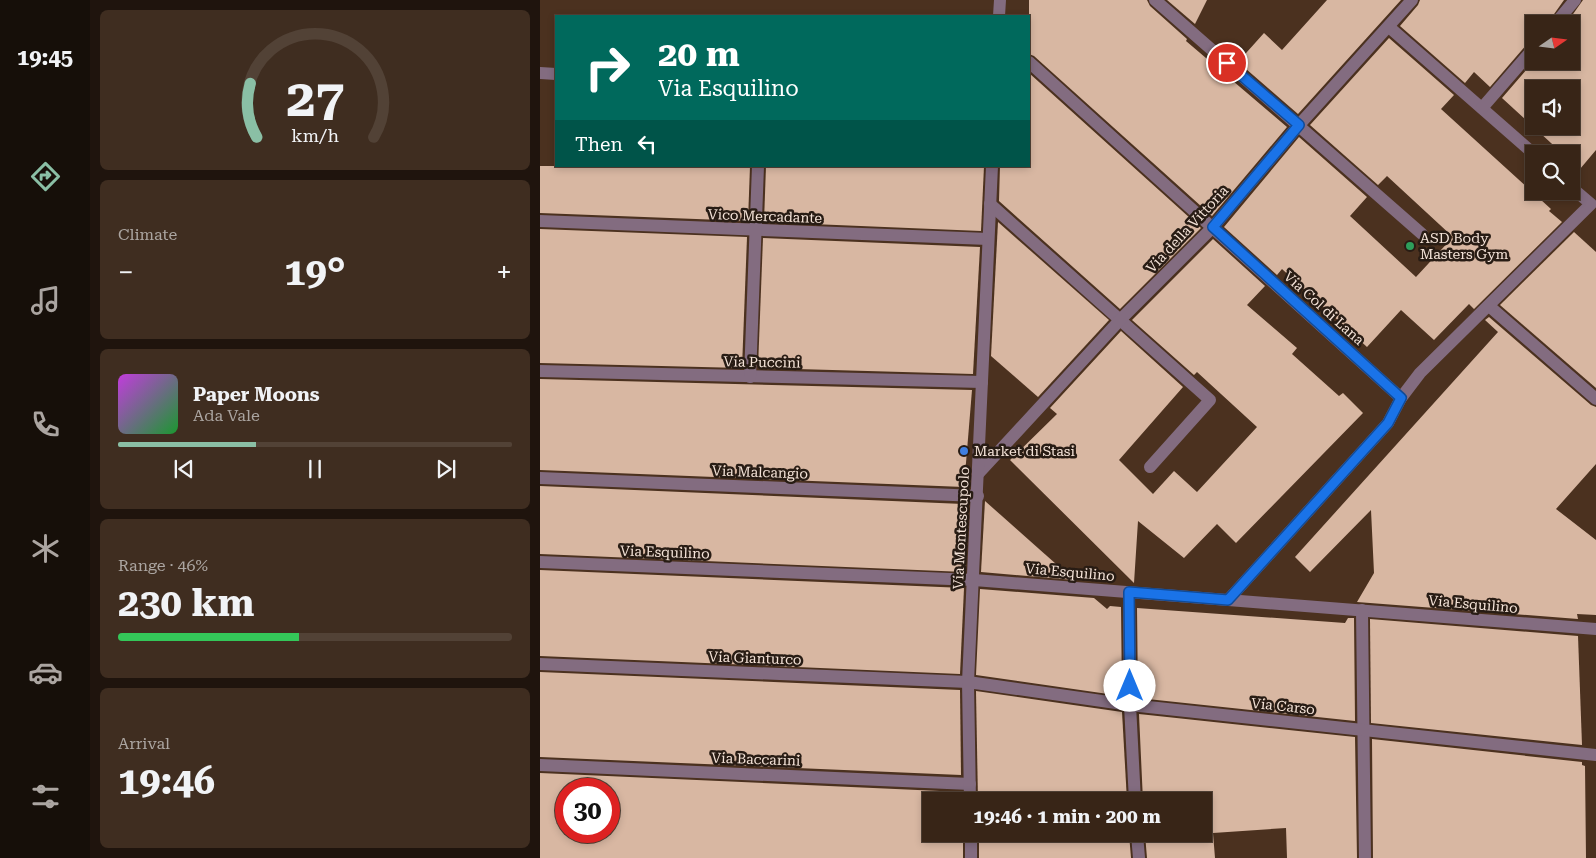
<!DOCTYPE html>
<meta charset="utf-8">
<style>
body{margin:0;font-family:"Roboto Serif",serif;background:#3f2d20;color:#f1f3f6;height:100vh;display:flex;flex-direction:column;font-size:19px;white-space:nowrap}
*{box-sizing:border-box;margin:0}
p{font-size:16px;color:#aba5a1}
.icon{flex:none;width:28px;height:28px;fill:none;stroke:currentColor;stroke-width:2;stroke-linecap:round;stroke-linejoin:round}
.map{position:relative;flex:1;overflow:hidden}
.sheet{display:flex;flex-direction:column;gap:10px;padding:10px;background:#1f140d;width:450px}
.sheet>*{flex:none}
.banner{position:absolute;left:15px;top:15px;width:475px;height:152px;border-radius:0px;box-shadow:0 2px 8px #0003,0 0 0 1px #524236;background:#00695c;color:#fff;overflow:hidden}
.needle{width:32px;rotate:76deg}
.buttons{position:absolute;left:985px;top:15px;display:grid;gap:10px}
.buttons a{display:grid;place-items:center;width:55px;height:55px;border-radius:0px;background:#382517;box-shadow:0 2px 8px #0003,0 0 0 1px #524236;font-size:25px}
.speed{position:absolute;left:15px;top:778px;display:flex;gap:10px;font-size:25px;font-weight:700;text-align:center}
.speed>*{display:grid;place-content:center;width:65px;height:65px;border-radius:50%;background:#382517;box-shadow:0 2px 8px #0003,0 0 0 1px #524236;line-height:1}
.speed .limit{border:8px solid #d22;background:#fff;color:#111}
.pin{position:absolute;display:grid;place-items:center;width:42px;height:42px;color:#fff;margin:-21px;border:2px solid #fff;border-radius:50%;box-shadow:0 1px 5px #0007}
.me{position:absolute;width:55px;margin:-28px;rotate:0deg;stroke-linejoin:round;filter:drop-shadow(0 0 4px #0008)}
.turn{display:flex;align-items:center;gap:18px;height:105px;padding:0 20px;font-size:22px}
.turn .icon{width:65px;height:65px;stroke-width:2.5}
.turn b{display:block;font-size:35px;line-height:42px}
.then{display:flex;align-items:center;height:48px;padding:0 20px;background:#0003;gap:10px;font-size:19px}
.big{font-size:38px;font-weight:700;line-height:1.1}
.sheet .card{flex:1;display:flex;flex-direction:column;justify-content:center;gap:8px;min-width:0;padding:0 18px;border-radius:8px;background:#3f2d20}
.sheet .dial{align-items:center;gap:0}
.dial svg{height:130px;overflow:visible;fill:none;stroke:#524236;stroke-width:7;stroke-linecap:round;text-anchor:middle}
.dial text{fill:#f1f3f6;stroke:none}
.song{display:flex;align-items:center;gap:15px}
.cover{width:60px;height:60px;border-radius:8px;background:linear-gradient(135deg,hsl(290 70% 55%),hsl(130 70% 35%))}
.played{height:5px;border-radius:2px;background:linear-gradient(90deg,#8abfa5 35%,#524236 35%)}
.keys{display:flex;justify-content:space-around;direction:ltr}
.heat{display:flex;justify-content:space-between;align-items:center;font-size:28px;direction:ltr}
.charge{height:8px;border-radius:4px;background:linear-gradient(90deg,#34c759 46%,#524236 0)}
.trip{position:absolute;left:382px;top:792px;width:290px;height:50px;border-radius:0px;background:#382517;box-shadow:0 2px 8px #0003,0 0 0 1px #524236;font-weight:700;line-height:50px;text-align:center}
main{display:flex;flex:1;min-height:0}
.tabs{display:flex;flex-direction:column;width:90px;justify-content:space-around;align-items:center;background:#160f09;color:#aba5a1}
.tabs .icon{width:35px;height:35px}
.tabs .selected{color:#8abfa5}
.tabs b{font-size:22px;color:#f1f3f6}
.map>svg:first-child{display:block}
.building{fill:#d8b7a2;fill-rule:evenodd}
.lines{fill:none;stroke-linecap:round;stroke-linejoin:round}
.minor{stroke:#836c80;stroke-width:12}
.route-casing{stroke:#114b97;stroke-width:12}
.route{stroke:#1a73e8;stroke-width:9}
.leisure-dot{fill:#2e9e5b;stroke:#281c14;stroke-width:2}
.shop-dot{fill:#3f7fe0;stroke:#281c14;stroke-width:2}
.labels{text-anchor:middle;stroke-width:5;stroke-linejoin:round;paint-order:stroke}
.street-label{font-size:14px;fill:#f4e3d8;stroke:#281c14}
.poi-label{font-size:14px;fill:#f4e3d8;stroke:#281c14;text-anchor:start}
</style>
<main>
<nav class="tabs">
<b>19:45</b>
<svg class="icon selected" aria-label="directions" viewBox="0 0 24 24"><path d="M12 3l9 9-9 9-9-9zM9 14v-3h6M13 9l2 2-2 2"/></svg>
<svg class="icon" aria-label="music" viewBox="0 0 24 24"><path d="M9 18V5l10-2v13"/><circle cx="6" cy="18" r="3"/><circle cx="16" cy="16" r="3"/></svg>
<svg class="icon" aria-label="phone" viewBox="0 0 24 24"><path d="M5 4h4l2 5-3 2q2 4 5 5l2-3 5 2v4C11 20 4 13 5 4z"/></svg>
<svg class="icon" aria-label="climate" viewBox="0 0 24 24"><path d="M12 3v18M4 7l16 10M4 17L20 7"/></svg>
<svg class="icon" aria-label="car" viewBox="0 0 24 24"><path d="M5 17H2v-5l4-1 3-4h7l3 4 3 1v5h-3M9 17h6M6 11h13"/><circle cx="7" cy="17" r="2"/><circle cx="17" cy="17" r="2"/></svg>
<svg class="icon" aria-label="filters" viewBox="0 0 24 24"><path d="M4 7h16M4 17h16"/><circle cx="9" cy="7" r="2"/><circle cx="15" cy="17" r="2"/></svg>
</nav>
<section class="sheet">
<div class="card dial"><svg viewBox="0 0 100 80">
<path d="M14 69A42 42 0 1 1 86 69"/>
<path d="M14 69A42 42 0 0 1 10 36" stroke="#8abfa5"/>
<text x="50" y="56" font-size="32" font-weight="700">27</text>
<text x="50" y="72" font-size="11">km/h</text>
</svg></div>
<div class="card"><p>Climate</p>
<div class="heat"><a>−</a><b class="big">19°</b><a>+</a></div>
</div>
<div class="card">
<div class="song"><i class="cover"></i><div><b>Paper Moons</b><p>Ada Vale</p></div></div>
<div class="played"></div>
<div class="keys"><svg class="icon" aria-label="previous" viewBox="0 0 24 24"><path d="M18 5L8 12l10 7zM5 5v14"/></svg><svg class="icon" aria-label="pause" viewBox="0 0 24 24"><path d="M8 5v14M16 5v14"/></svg><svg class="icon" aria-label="next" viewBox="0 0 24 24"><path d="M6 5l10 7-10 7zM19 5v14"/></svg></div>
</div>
<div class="card"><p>Range · 46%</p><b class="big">230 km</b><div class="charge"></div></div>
<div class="card"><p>Arrival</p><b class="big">19:46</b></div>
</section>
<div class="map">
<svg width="1056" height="858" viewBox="0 0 1056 858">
<rect width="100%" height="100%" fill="#4b311f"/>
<g class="building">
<polygon points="489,0 607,0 610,6 647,39 646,41 747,127 672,216 494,56 489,54"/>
<polygon points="627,0 667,0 655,24"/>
<polygon points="787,0 861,0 758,114 698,62 724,33 742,50"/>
<polygon points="880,0 1024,0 1007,24 994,24 994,40 988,43 950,87 934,72 925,83 860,26 878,5"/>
<path d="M1043,0h13v150l-16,19 -9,-8v-7h-8l-61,-56 32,-37h37v-37h-5zM994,89h37v37h-37z"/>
<polygon points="849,38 914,95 901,109 1011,209 1009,211 1022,222 934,309 929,304 894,340 861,310 827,347 742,269 737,275 684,227 759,137 827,197 810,216 876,277 913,237 847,176 838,185 770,125"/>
<polygon points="489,73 661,228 580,309 459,201 460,166 489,166"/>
<polygon points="0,166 210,166 208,221 0,213"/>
<polygon points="226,166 444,166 441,231 224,222"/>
<polygon points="458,222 569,320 498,397 451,356"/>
<polygon points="0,229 207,237 202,368 0,363"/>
<polygon points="1034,232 1056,252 1056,388 960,305"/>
<polygon points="223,238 440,247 433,374 218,368"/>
<polygon points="673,239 725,286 707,305 757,348 752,354 799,396 803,393 823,413 696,543 677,524 644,558 598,521 594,583 470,460 517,414 510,408 581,331 643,387 579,460 613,494 634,471 657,492 717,427 657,372 654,375 592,320"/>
<polygon points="949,317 1051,405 1056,407 1056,464 1016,509 1056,540 1056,615 1037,614 1038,619 817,602 834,573 831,510 770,572 755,557 958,332 945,320"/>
<polygon points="0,379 432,390 424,487 0,470"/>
<polygon points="0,486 423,504 422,506 428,504 425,572 0,554"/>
<polygon points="445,501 534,580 441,572"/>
<polygon points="0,570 424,588 420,674 0,656"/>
<polygon points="440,589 554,598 567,609 570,606 581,607 582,696 436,675"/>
<polygon points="597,608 805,623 808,618 814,618 815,721 598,698"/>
<polygon points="830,619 1038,636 1042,745 831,723"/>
<polygon points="0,672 420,690 421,775 0,757"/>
<polygon points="436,691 582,712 587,801 438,801"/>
<polygon points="599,714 815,737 817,858 747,858 746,828 673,833 675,858 607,858 605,834 664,834 664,801 603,801"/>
<polygon points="832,739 1042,762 1042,765 1045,766 1046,858 833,858"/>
<path d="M0,773l422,19v9h-31v33h32v24h-423zM26,789h43v42h-43z"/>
<polygon points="439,834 589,834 591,858 439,858"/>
</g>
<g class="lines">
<g class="minor">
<polyline points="615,0 882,234"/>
<polyline points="459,16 460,0"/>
<polyline points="1015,24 1035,0"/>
<polyline points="849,27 994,154"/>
<polyline points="489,62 861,398 848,423 688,600"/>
<polyline points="0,73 16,74"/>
<polyline points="942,108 994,48"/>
<polyline points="450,204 670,400 610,467"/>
<polyline points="0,221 448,239"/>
<polyline points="949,306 1056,399"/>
<polyline points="0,371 442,382"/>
<polyline points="210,377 218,166"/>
<polyline points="861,398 880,373 1051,204 1031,187"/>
<polyline points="438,474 580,320 673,227 759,125 872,0"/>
<polyline points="0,478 438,496"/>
<polyline points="0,562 434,580 1056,629"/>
<polyline points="589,592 590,705 595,801"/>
<polyline points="822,610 825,858"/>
<polyline points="0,664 428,682 590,705 1056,755"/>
<polyline points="0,765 430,784"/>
<polyline points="430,801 428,682 452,166"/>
<polyline points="431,834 431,858"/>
<polyline points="597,834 599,858"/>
</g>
</g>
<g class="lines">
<defs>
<polyline id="route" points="590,686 589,592 688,600 848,423 861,398 673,227 759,125 687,63"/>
</defs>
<use href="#route" class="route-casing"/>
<use href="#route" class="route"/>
</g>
<circle class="leisure-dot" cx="870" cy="246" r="5"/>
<circle class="shop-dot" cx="424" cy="451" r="5"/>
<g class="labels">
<g class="street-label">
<text transform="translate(225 216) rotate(2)" y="5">Vico Mercadante</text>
<text transform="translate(647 229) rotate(-47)" y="5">Via della Vittoria</text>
<text transform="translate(784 308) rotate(42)" y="5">Via Col di Lana</text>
<text transform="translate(222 362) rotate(1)" y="5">Via Puccini</text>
<text transform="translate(220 472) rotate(2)" y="5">Via Malcangio</text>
<text transform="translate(421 528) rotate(-87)" y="5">Via Montescupolo</text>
<text transform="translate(125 552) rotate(2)" y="5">Via Esquilino</text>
<text transform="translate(530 572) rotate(5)" y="5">Via Esquilino</text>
<text transform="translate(933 604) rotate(5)" y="5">Via Esquilino</text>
<text transform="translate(215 658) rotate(2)" y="5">Via Gianturco</text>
<text transform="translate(743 706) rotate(6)" y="5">Via Carso</text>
<text transform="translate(216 759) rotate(2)" y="5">Via Baccarini</text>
</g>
<g class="poi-label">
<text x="880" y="243">ASD Body<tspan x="880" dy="16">Masters Gym</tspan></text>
<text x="434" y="456">Market di Stasi</text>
</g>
</g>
</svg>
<div class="buttons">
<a><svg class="needle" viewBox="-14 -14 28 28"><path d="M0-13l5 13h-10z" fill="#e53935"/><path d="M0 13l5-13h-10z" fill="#aba5a1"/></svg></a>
<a><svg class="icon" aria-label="sound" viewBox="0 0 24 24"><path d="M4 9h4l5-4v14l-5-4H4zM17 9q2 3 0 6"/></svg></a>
<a><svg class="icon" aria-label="search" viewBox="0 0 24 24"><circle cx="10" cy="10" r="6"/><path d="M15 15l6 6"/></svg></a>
</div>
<div class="speed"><div class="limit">30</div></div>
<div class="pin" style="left:687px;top:63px;background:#d93025"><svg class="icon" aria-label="arrive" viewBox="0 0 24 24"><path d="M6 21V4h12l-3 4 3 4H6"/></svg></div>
<svg class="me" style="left:590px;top:686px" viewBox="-20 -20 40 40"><circle r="19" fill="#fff"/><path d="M0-13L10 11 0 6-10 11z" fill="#1a73e8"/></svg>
<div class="trip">19:46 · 1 min · 200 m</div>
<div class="banner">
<div class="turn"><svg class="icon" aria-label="right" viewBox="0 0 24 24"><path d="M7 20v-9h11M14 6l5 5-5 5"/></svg><div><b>20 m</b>Via Esquilino</div></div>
<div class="then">Then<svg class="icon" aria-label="left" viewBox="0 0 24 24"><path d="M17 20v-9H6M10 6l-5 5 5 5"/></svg></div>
</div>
</div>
</main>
